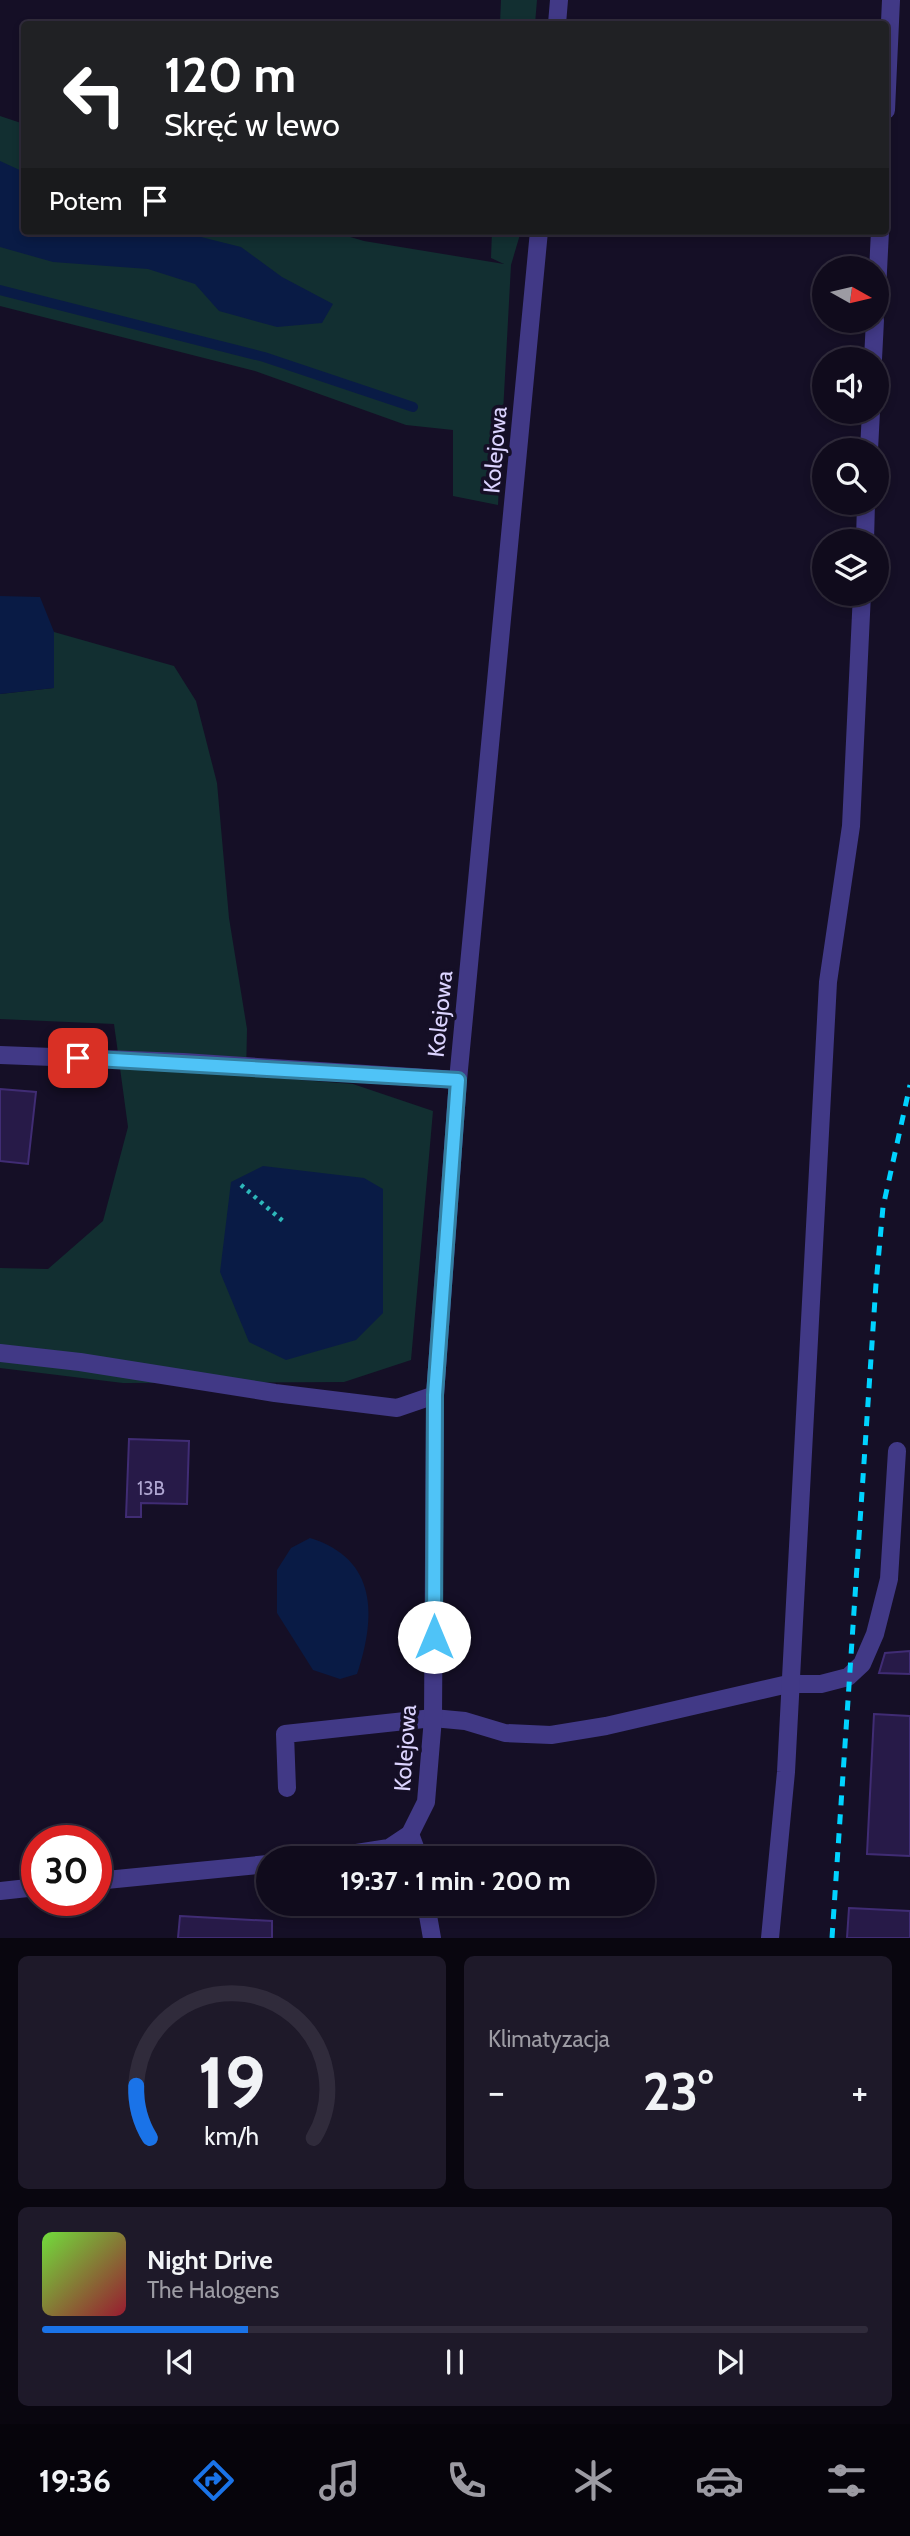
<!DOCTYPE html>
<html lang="pl">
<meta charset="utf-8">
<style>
body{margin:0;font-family:Cabin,sans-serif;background:#1e1929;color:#f1f3f6;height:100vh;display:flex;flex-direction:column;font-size:26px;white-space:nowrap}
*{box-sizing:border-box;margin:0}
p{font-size:23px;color:#9c9ba3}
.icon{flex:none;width:38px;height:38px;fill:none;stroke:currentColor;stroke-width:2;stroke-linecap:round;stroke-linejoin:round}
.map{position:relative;height:1938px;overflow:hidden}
.side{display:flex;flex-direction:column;gap:18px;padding:18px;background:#09060f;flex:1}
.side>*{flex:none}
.top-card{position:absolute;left:21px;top:21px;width:868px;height:214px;border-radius:7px;box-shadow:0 4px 10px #0003,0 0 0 2px #302b3b;background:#202124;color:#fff;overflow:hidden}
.needle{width:46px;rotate:98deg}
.controls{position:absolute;left:812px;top:256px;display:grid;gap:14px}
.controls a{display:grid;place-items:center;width:77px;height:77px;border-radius:50%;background:#100b1c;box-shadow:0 4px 10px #0003,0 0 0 2px #302b3b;font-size:35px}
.speed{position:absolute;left:21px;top:1825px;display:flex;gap:14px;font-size:35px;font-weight:700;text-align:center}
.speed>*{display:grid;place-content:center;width:91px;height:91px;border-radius:50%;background:#100b1c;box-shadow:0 4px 10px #0003,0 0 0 2px #302b3b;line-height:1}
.speed .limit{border:10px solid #d22;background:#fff;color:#111}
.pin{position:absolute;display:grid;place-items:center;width:60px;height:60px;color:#fff;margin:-30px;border-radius:14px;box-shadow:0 4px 10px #0006}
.me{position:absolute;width:77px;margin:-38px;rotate:0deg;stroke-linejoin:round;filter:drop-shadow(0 0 5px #0008)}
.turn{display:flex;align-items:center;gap:24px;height:147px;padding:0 28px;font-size:32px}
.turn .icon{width:91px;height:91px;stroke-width:2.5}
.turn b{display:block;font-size:49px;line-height:60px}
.then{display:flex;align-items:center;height:66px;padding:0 28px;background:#0003;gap:14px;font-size:26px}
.big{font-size:52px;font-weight:800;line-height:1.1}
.side .card{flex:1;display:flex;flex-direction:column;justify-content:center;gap:10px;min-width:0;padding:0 24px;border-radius:10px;background:#1e1929}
.side .dial{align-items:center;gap:0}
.dial svg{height:182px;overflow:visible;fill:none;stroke:#302b3b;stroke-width:7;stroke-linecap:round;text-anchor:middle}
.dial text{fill:#f1f3f6;stroke:none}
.song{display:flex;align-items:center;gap:21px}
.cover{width:84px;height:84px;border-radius:10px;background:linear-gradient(135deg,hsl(100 70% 55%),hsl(350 70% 35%))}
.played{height:7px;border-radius:4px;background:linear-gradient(90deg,#1a73e8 25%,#302b3b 25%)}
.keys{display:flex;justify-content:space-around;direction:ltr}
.heat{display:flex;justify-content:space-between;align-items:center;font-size:38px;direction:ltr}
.side .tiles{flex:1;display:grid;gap:18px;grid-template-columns:1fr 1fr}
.card:last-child{grid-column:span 2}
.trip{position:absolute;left:256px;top:1846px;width:399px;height:70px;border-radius:35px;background:#100b1c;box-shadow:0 4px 10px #0003,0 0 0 2px #302b3b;font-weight:800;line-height:70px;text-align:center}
.menu{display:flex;height:112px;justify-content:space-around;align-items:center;background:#06040b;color:#9c9ba3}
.menu .icon{width:49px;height:49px}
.menu .active{color:#1a73e8}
.menu b{font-size:32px;color:#f1f3f6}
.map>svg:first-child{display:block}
.green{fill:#122f31}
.water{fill:#091b45}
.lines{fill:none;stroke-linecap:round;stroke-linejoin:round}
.stream{stroke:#091b45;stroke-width:10}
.building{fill:#271a48;stroke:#402c74;stroke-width:2}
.path{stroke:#2db8ba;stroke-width:4.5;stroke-dasharray:3.5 5;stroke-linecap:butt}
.service{stroke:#413986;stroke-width:18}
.minor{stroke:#413986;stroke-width:18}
.rail{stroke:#00d3ff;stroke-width:5;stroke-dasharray:10 9;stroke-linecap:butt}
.route-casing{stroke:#337fa1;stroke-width:18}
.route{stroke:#4fc3f7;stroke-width:12}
.labels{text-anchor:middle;stroke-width:7;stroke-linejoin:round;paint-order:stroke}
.number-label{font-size:19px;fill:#afa6d1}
.street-label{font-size:23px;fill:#dcd4ff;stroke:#150f26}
</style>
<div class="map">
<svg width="910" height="1938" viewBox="0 0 910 1938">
<rect width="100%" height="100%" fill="#150f26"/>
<g class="green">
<polygon points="501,0 537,0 535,24 500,24"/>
<polygon points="0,116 24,124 24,231 330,231 364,241 504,264 491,258 492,231 521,231 511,265 498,505 453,496 453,430 406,425 255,371 0,306"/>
<polygon points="54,632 174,666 196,701 217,783 229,918 247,1029 246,1076 353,1084 433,1111 411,1360 344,1382 123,1383 0,1368 0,1268 48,1269 103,1221 128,1127 114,1024 0,1019 0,694 53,688"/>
</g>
<g class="water">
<polygon points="0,161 24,172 24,231 177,231 241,247 282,277 333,304 322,323 277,327 219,311 195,284 148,269 53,262 0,247"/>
<polygon points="0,596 40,597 54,632 54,688 0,694"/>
<polygon points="263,1166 364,1178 383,1189 383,1313 356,1340 286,1360 249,1342 220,1272 231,1182"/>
<path d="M310,1538c68,21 66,79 47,136l-17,5 -27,-9 -36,-57v-43l14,-22z"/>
</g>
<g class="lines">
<polyline class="stream" points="0,290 264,357 413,407"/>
</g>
<g class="building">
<polygon points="0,1089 36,1092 28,1164 0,1161"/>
<polygon points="129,1439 189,1441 187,1504 141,1503 141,1517 126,1517"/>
<polygon points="910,1651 910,1674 879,1673 885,1653"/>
<polygon points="874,1714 910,1716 910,1856 867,1854"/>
<polygon points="849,1908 910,1911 910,1938 847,1938"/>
<polygon points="180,1916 272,1921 272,1938 178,1938"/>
</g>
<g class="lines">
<polyline class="path" points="241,1185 284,1222"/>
<g class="service">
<polyline points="886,110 891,0"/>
<polyline points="877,291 880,231"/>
<polyline points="873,359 875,320"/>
<polyline points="869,450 871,411"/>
<polyline points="865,541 866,502"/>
<polyline points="0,1055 183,1062 458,1080"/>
<polyline points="0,1353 80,1362 275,1393 397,1408 435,1395"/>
<polyline points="287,1788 285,1734 433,1718 465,1721 505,1733 551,1735 606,1726 788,1684 821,1684 848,1677 862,1664 875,1634 889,1579 897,1451"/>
<polyline points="410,1834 419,1858"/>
<polyline points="426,1904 432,1938"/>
<polyline points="770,1938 786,1772 828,982 851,826 862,593"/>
</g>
<g class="minor">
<polyline points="557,24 559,0"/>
<polyline points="324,1858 389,1848 410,1834 426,1802 433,1718 435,1395 458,1080 539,231"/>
<polyline points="96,1881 268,1864"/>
<polyline points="0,1891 37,1887"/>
</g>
<polyline class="rail" points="832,1938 876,1284 883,1207 910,1085"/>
</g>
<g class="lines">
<defs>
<polyline id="route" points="78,1058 458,1080 435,1395 434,1637"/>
</defs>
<use href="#route" class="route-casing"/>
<use href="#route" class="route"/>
</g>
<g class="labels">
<g class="number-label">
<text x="151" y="1495">13B</text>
</g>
<g class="street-label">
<text transform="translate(495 450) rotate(-85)" y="8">Kolejowa</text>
<text transform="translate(440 1014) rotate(-84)" y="8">Kolejowa</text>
<text transform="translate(405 1748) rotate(-86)" y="8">Kolejowa</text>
</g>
</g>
</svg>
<div class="controls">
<a><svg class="needle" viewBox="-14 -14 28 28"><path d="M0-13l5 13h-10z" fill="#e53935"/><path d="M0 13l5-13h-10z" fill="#9c9ba3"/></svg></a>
<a><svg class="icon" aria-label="sound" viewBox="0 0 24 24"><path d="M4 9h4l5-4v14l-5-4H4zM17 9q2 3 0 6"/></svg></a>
<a><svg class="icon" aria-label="search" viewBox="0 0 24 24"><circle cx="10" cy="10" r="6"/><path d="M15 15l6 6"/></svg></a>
<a><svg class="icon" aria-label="layers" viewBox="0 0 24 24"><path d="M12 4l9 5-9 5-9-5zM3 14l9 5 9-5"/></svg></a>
</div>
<div class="speed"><div class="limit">30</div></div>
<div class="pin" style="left:78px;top:1058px;background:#d93025"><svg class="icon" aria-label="arrive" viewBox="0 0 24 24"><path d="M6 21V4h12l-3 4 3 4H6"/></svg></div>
<svg class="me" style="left:434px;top:1637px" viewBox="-20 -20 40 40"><circle r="19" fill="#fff"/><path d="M0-13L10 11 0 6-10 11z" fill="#4fc3f7"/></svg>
<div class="trip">19:37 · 1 min · 200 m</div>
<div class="top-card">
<div class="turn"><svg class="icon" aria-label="left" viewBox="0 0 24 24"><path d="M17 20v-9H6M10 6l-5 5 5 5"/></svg><div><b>120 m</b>Skręć w lewo</div></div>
<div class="then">Potem<svg class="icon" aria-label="arrive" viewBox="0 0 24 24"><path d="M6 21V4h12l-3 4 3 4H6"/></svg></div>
</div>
</div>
<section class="side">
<div class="tiles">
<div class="card dial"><svg viewBox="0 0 100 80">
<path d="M14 69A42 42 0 1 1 86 69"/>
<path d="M14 69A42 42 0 0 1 8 46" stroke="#1a73e8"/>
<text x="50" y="56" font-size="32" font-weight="700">19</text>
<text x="50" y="72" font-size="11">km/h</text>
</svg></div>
<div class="card"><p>Klimatyzacja</p>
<div class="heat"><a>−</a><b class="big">23°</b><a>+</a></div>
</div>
<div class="card">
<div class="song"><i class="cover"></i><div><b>Night Drive</b><p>The Halogens</p></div></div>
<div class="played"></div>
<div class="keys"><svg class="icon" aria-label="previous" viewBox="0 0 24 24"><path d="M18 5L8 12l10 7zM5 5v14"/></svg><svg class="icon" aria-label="pause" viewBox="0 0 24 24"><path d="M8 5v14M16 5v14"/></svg><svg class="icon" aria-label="next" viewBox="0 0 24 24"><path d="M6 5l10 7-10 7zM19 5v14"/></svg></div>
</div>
</div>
</section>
<nav class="menu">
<b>19:36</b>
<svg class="icon active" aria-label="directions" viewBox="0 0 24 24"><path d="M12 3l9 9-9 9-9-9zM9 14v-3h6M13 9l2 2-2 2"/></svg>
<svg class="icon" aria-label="music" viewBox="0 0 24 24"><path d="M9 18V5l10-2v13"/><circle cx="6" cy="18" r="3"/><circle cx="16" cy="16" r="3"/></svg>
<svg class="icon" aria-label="phone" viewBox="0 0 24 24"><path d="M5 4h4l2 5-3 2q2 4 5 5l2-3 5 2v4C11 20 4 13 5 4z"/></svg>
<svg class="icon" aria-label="climate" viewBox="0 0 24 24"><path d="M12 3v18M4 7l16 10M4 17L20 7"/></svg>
<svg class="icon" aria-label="car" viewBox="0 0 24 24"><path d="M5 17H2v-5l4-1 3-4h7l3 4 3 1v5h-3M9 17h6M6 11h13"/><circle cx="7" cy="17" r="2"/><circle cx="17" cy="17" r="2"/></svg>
<svg class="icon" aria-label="filters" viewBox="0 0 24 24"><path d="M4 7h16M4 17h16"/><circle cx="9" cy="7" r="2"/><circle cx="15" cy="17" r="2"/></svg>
</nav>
